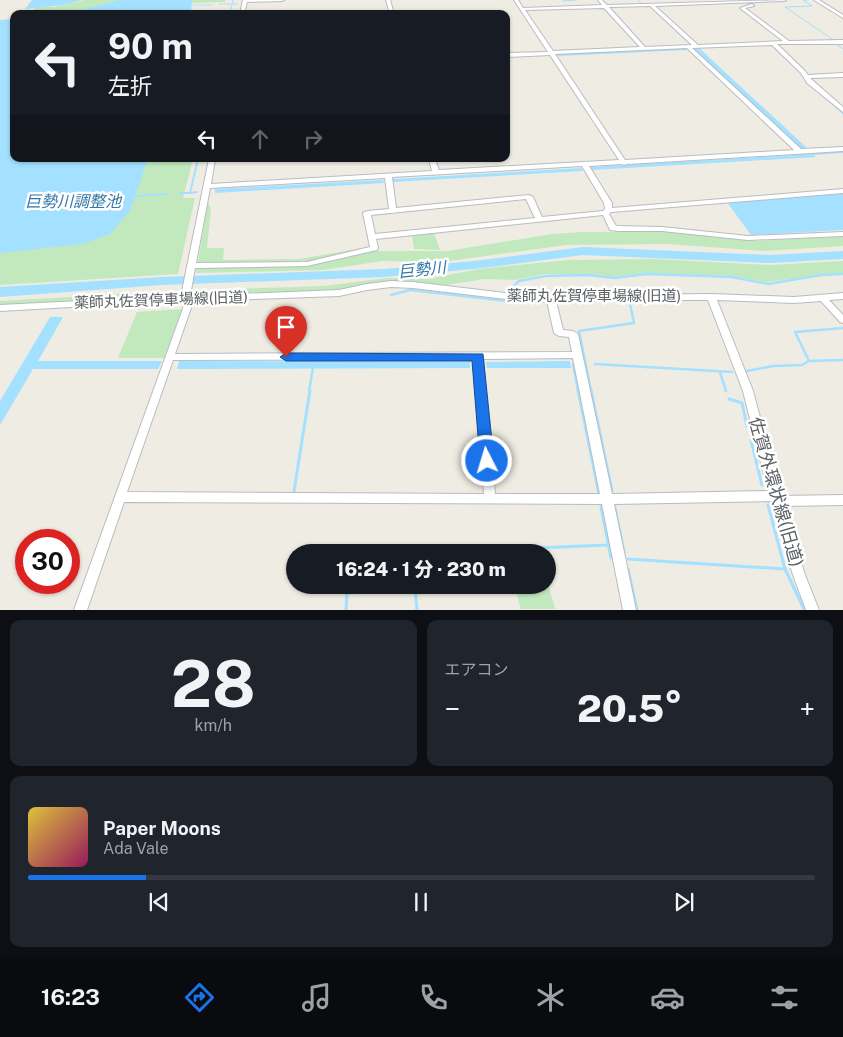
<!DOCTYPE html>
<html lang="ja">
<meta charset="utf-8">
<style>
body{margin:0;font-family:"Public Sans","Noto Sans JP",sans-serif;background:#20242c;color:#f1f3f6;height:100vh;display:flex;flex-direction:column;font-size:19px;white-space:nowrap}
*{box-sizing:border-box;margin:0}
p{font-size:16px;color:#9ea1a6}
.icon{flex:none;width:28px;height:28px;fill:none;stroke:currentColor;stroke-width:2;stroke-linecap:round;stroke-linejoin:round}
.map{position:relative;height:610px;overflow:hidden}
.panel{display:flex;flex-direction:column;gap:10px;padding:10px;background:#0d0f14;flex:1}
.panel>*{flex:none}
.top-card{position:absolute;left:10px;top:10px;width:500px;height:152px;border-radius:10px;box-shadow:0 1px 4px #0004;background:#171b24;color:#f1f3f6;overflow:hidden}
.speed{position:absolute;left:15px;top:529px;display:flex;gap:10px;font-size:25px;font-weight:700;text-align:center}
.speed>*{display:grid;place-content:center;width:65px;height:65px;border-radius:50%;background:#171b24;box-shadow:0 1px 4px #0004;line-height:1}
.speed .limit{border:8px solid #d22;background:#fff;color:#111}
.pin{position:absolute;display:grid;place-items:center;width:42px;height:42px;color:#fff;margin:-51px -21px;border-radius:50% 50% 50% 0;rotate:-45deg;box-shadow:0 0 5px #0007}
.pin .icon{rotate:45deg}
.me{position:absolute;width:55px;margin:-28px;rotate:355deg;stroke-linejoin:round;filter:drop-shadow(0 0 4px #0008)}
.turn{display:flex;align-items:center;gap:18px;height:105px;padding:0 15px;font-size:22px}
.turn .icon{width:65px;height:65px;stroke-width:2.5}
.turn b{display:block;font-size:35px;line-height:42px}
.lanes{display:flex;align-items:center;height:48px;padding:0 15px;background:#0003;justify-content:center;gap:25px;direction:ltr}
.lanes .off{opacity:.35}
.big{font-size:38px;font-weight:800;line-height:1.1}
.panel .tile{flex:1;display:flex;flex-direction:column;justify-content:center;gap:8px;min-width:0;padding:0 18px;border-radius:10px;background:#20242c}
.panel .dial{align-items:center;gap:0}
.dial b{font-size:65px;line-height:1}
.song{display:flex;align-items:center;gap:15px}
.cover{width:60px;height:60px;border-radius:8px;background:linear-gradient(135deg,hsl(50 70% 55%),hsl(330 70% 35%))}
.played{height:5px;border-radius:2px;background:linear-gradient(90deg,#1a73e8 15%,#363941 15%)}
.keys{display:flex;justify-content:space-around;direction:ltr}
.heat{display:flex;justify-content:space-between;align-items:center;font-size:28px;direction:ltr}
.panel .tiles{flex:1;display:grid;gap:10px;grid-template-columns:1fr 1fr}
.tile:last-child{grid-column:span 2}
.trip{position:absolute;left:286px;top:544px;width:270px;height:50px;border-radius:25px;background:#171b24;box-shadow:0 1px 4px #0004;font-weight:800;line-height:50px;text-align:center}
.tab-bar{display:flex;height:80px;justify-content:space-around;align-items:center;background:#090b0e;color:#9ea1a6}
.tab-bar .icon{width:35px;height:35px}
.tab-bar .selected{color:#1a73e8}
.tab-bar b{font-size:22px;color:#f1f3f6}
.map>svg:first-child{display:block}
.green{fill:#c2e9be}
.water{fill:#a4e0ff}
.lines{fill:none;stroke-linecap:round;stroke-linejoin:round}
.stream-far3{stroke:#a4e0ff;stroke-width:1}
.stream-far2{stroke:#a4e0ff;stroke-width:2}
.stream-far1{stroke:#a4e0ff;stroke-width:2.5}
.stream{stroke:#a4e0ff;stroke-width:3}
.river{fill:#a4e0ff;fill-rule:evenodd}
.minor-casing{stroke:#b8bcc1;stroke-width:2}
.minor{fill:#fff;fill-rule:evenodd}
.route{fill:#1a73e8;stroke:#114b97}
.labels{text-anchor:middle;stroke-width:5;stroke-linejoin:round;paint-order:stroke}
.street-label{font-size:15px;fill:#5b6165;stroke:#fff}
.water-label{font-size:16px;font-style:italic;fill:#3377a7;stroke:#fff}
.near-street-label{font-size:18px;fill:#5b6165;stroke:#fff}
</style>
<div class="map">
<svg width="843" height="610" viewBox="0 0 843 610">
<rect width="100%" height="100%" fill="#efece3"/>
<g class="green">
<polygon points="85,0 225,0 225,2 193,3 92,14 31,14 36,7 54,7"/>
<polygon points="110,159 193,159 183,198 195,198 178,274 0,285 0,202"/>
<polygon points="208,202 211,209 207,248 224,248 223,260 299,259 368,247 374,251 448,251 552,234 582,232 667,232 758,241 843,236 843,246 765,251 668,244 566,245 441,262 383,261 323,270 196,273"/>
<polygon points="434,233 440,250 414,249 412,235"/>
<polygon points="655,259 771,265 843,261 843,273 765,282 733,276 646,273 613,277 546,274 515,280 484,279 447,285 405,281 366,284 334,291 172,296 0,306 0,301 173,291 324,286 387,278 428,279 479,269 568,260"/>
<polygon points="183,309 166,358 118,358 137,312"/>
<polygon points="548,584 555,609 521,609 515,588"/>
</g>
<g class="water">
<polygon points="32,0 82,0 63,5 25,9"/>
<polygon points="119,0 192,0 191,14 69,14"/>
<polygon points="14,19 14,159 148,159 130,211 110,234 82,244 0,253 0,20"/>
<polygon points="692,47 698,47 807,148 800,148"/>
<polygon points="685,48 687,50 558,56 557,54"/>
<polygon points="813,154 816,157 592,170 591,167"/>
<polygon points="581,168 583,171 393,182 393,179"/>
<polygon points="383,180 384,183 215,193 215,189"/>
<polygon points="843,193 843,230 751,235 727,202"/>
<polygon points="50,317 63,317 38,361 162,361 158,369 33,369 0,425 0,401"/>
<polygon points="179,361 470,362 470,368 177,369"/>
<polygon points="570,361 571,368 487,368 486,362"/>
</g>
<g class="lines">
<g class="stream-far3">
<polyline points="638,0 643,5"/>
<polyline points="751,0 755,5 751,6"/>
<polyline points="807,0 803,0 812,6 785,7 835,41"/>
<polyline points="562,1 576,0"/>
<polyline points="219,4 238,4"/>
<polyline points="193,5 212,5"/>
<polyline points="655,11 691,45"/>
<polyline points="230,14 233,0"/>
<polyline points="834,43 843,49"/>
<polyline points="800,71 808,83"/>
<polyline points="820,93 825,98"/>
</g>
<g class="stream-far2">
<polyline points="824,96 843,113"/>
<polyline points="813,154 843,152"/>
<polyline points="197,192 190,193 198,159"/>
<polyline points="180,193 190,193"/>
<polyline points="134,196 167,194"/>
</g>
<g class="stream-far1">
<polyline points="510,290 519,281 546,276 588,275 614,278 647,274 732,277 768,284 821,275 843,274"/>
<polyline points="391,295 410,290 507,301"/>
<polyline points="810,361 843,360"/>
<polyline points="573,364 578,391"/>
<polyline points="595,364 732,372"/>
<polyline points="747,371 773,366 802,365 809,361 795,332 843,328"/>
<polyline points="720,372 726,391"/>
<polyline points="309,391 313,368"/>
<polyline points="591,391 579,331 634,323 630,304"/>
</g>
<g class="stream">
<polyline points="578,390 599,494"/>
<polyline points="591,390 612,491"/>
<polyline points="729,399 742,403 747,426"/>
<polyline points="751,440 762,485"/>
<polyline points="294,491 310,390"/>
<polyline points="768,505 785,569 804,609"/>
<polyline points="601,507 611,558"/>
<polyline points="615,508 624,552"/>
<polyline points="536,552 535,548 609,545"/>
<polyline points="628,559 785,569"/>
<polyline points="628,569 637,610"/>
<polyline points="415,588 417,610"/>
<polyline points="346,610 347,593 448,585"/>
</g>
<polygon class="river" points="583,247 769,255 843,251 843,259 769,263 583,255 474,269 384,277 162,285 0,297 0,287 162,277 384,269 474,261"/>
<defs>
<g id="minor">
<polygon points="243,0 284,0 282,1 247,2 244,14 240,14"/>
<polygon points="386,0 390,0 394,14 390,14"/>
<path d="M514,0h4l5,8 79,-3 -4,-5h4l5,5 179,-5 -2,1 -129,5 43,39 85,-4 -43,-33 12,-4 2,2 -9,2 44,33 54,-1v4h-66l28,27 3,4 35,-2v4l-33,1 33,29v5l-36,-29 -6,-10 -29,-28 -80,3 109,101 42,-2v4l-216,13 -3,1 -3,-1 -32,2 23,37v5l231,-19v4l-232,19 -2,2 7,12 46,1 86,9 95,-4v4l-95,4 -86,-9h-44l-8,-1 -7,-15 -227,24 2,9 -1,2 -70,16 -112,2 -5,28 149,-6 28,-6 24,-3 22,1 117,14 181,-2 83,3 49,-4v6l-14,1 14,15v8l-3,-1 -19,-21 -27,2 -77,-3 36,91 28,105 62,-1v10l-59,1 21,69 14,35h-13l-13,-35 -22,-74 -157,3 22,106h-13l-21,-106 -478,-2 -37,108h-13l111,-307h6l1,2 -17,49 397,-2 -3,-15 -10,-1 -5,-3 -7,-32 -17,1 -117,-14 -22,-1 -24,3 -28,6 -198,7 -141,8v-6l181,-9 28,-137h6l-4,25 221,-13 -3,-12h6l4,11 180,-10 -69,-105 -44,2v-4l42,-1zM650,6l42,39 -47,2 -36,-40zM604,8l36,39 -87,4 -28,-41zM687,48l107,102 -169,10 -70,-106zM582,166l22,37 1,6 -2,2 -61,6 -9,-20 -4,-2 -133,13 -4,-31zM385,178l4,31 -22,2 -4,2 7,34 -63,15 -111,1 14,-75zM526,199l9,19 -160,16 -4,-19zM689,300h19l35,91 25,100 -156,3 -34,-160 -5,-3 -10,-1 -7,-29zM573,358l27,136h-105l-12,-135zM473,359l11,135 -357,-2 46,-132z"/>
<polygon points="814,0 819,0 843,15 843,18"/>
</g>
</defs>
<use href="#minor" class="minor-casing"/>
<use href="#minor" class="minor"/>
</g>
<polygon class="route" points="286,353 483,354 494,461 492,465 487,466 482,465 480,461 472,361 286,361 280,357"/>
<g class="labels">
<g class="street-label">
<text x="594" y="301">薬師丸佐賀停車場線(旧道)</text>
<text transform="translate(161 300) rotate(-2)" y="5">薬師丸佐賀停車場線(旧道)</text>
</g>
<g class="water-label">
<text x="73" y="207">巨勢川調整池</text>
<text transform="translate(422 269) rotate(-6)" y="6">巨勢川</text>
</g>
<g class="near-street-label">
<text transform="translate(776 492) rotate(74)" y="6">佐賀外環状線(旧道)</text>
</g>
</g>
</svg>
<div class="speed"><div class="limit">30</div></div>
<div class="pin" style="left:286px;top:357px;background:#d93025"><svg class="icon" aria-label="arrive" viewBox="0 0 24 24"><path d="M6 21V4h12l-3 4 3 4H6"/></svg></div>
<svg class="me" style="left:487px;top:461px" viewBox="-20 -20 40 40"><circle r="17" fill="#1a73e8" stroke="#fff" stroke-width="3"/><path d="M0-11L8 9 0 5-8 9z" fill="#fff"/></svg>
<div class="trip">16:24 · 1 分 · 230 m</div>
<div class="top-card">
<div class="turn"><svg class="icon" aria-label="left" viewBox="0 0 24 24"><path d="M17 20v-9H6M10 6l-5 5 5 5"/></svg><div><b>90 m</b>左折</div></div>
<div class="lanes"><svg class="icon" aria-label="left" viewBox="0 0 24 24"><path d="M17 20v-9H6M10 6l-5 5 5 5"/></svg><svg class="icon off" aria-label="ahead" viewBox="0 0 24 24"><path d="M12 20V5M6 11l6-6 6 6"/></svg><svg class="icon off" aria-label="right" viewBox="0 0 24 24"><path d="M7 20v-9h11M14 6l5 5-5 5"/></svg></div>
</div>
</div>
<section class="panel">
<div class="tiles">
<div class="tile dial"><b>28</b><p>km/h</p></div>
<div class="tile"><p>エアコン</p>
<div class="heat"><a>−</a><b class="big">20.5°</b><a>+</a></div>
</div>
<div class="tile">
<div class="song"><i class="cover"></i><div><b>Paper Moons</b><p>Ada Vale</p></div></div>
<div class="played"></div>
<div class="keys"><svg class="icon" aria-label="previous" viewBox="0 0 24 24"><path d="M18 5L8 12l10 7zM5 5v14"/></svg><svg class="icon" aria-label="pause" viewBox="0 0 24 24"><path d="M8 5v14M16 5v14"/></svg><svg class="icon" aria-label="next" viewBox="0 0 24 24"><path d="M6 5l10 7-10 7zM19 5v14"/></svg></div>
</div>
</div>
</section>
<nav class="tab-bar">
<b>16:23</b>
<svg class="icon selected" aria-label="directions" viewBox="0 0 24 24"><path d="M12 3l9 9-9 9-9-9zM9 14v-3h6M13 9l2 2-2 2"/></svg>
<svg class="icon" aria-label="music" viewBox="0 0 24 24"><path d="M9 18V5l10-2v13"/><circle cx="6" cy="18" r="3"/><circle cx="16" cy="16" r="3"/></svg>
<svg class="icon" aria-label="phone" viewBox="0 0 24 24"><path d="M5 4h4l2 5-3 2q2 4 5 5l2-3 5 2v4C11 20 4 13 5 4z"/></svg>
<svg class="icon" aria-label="climate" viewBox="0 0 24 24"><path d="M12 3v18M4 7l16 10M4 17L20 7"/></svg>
<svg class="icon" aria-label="car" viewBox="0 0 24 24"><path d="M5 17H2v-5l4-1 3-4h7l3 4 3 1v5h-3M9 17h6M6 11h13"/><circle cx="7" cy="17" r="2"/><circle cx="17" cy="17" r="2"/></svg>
<svg class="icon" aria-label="filters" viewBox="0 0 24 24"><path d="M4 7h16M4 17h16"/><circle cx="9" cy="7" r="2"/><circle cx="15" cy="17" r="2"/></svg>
</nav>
